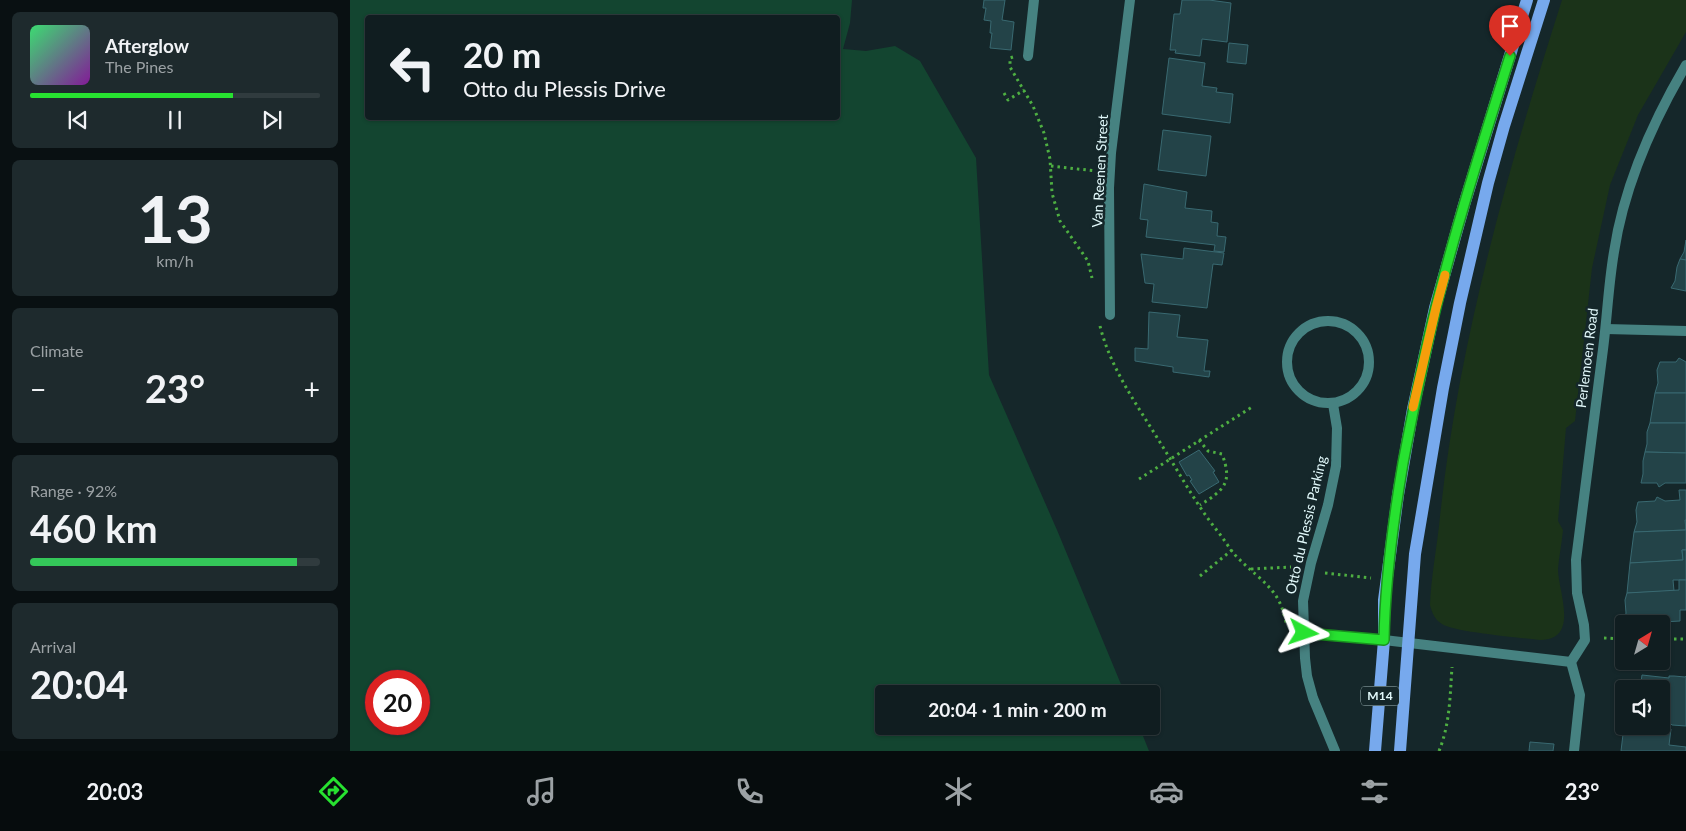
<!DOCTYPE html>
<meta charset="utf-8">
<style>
body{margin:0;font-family:Lato,sans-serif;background:#1e2a2d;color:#f1f3f6;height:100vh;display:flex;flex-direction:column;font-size:19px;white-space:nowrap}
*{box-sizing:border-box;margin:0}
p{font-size:16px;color:#9ca2a5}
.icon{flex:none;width:28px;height:28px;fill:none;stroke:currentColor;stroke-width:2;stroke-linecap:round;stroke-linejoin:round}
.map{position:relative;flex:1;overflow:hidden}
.side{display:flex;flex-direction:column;gap:12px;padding:12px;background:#091012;width:350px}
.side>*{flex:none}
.top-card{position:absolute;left:15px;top:15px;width:475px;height:105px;border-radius:5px;box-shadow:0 1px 4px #0004,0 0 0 1px #303b3e;background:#101d20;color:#f1f3f6;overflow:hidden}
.needle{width:32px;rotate:37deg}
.fabs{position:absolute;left:1265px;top:615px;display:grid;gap:10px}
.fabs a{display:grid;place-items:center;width:55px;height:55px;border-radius:5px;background:#101d20;box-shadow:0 1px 4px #0004,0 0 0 1px #303b3e;font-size:25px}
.speed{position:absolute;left:15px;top:670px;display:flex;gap:10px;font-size:25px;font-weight:700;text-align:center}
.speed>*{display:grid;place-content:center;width:65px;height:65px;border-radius:50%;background:#101d20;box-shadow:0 1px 4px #0004,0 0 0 1px #303b3e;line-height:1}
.speed .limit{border:8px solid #d22;background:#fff;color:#111}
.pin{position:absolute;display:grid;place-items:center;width:42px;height:42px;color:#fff;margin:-51px -21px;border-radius:50% 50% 50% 0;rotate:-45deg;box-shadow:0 0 5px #0007}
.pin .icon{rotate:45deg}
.me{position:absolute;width:55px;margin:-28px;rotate:95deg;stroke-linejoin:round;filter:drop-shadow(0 0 4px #0008)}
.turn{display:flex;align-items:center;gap:18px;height:105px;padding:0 15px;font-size:22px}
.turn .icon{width:65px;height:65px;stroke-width:2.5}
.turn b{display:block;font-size:35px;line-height:42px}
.big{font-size:38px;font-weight:700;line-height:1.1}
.side .widget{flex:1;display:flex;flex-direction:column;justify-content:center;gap:8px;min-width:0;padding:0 18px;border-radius:8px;background:#1e2a2d}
.side .dial{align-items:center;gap:0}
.dial b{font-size:65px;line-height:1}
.song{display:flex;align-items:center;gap:15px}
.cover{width:60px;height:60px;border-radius:8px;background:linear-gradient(135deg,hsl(140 70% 55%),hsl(290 70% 35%))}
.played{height:5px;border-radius:2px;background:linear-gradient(90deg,#27e230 70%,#303b3e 70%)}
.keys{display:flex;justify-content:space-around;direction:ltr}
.heat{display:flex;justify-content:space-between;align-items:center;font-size:28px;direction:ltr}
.charge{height:8px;border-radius:4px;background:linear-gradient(90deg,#34c759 92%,#303b3e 0)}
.trip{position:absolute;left:525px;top:685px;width:285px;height:50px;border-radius:5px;background:#101d20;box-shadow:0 1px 4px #0004,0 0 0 1px #303b3e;font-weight:700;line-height:50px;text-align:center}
.menu{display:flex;height:80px;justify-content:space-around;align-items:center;background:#060c0d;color:#9ca2a5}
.menu .icon{width:35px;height:35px}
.menu .active{color:#27e230}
.menu b{font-size:22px;color:#f1f3f6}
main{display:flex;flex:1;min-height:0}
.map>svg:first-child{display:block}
.green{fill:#1b3319}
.water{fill:#134530;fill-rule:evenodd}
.building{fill:#234348;stroke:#396971}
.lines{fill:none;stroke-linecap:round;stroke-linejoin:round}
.path{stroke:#4eaf42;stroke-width:3;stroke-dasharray:2.5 4;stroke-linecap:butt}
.service{stroke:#468281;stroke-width:10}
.minor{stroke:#468281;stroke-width:10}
.primary{stroke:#77a9ed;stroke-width:12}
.route-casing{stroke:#19931f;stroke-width:12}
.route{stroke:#27e230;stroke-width:9}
.slow{stroke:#f59e0b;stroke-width:9}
.labels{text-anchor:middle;stroke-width:5;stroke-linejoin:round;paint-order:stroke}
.shield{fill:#15272a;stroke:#a4babc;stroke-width:1}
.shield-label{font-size:12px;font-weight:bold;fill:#e2f9fb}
.street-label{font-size:14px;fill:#e2f9fb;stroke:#15272a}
</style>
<main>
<section class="side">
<div class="widget">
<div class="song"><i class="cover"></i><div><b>Afterglow</b><p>The Pines</p></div></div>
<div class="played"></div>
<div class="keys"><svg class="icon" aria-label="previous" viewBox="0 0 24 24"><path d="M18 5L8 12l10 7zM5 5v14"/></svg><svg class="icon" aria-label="pause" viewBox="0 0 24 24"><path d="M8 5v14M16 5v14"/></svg><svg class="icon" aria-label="next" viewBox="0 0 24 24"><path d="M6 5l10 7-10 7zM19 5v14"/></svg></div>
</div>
<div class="widget dial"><b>13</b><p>km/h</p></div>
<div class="widget"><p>Climate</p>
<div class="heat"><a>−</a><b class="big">23°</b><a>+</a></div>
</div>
<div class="widget"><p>Range · 92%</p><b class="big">460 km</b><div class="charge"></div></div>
<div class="widget"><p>Arrival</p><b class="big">20:04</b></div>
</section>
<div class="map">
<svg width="1336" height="751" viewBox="0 0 1336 751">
<rect width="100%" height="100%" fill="#15272a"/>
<path class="green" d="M1212,0h124v32l-48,83 -28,70 -18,83 -17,153 -9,7 -8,93 5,9c-1,12 -4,26 -5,39 0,22 22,70 -17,71 -18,-2 -88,-8 -99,-16 -7,-4 -10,-11 -12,-19 1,-26 6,-53 9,-79 18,-179 68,-354 123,-526z"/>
<path class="water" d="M0,0h502l-2,23 -7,26 23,2 29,-5 25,15 56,97 13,217 68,155 68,164h-241v32h255l10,25h-799zM18,18h470v100h-470zM26,681h43v43h-43z"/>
<g class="building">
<polygon points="634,0 655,0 652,20 664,22 661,50 640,48 642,33 640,33 641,21 634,20 636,8 633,8"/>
<polygon points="832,0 859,0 881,3 877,42 852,39 850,56 825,53 826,50 820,50 824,14 830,14"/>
<polygon points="879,43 898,45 896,64 877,62"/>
<polygon points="819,58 855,63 852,86 867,88 866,92 883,94 880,123 812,114"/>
<polygon points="813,130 861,136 856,176 808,170"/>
<polygon points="794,184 837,192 835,208 862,211 861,222 868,223 867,236 876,237 874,252 864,251 865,245 796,237 798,220 790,219"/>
<polygon points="1336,240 1336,260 1330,259 1334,252"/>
<polygon points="834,248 874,253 872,265 863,264 857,308 802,302 804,284 795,283 791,254 833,259"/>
<polygon points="1330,259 1336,260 1336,291 1321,288 1325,281 1327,267"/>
<polygon points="799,312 830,315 827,337 858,340 854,371 860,371 859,377 823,372 823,367 785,361 785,348 798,349"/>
<polygon points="1329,358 1336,362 1336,393 1305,393 1308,383 1307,370 1310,362 1326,362"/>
<polygon points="1305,393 1336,393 1336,423 1300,423"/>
<polygon points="1300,423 1336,423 1336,453 1295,452 1297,444 1297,432"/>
<polygon points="849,450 865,471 863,472 869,482 849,494 840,481 842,480 839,475 837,476 829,462"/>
<polygon points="1295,452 1336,453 1336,483 1315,483 1309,487 1307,483 1291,483 1293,474 1293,461"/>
<polygon points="1329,490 1336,490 1336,530 1284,532 1287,522 1286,510 1288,502 1305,501 1307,497 1315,501 1330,500"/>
<polygon points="1335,520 1336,520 1336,550 1332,550 1333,560 1280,563 1284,532 1336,530"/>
<polygon points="1332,550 1336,550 1336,580 1323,580 1324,591 1277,593 1280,563 1333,560"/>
<polygon points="1329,580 1336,580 1336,610 1330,610 1330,621 1297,623 1297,624 1274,623 1276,613 1275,600 1277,593 1329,590"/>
<polygon points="1292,675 1319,678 1319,676 1324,676 1335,677 1336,676 1336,726 1322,725 1320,723 1317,724 1311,724 1311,689 1290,689"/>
<polygon points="1274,726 1321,729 1319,745 1336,747 1336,751 1271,751"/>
<polygon points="1180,742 1204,744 1203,751 1179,751"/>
</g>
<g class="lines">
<g class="path">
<polyline points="663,57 660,58 660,67 683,106 694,133 700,159 702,193 710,221 738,261 742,278"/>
<polyline points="654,93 658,100 674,90"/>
<polyline points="701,166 746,171"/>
<path d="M750,326c11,44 38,80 61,118 19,30 36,62 58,89 7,9 13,20 21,27 22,22 40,29 46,63"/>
<path d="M849,440l9,11 14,3c11,29 2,36 -22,51"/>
<polyline points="789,479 902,407"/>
<polyline points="901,569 941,567"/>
<polyline points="975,573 1021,578"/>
<polyline points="850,576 882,550"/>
<polyline points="1254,638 1274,639"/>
<polyline points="1311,639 1336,639"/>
<path d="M1089,751c11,-27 11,-55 13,-84"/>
</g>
<g class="service">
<polyline points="678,56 684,0"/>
<circle cx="978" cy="362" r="41"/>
<polyline points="1256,329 1336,331"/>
<polyline points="983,404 987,428 986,466 978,505 961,563 953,601 955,658 957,676 963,698 985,751"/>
<polyline points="954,633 1034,640"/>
</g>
<g class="minor">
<polyline points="760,315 759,188 761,153 780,0"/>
<polyline points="1034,640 1221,662"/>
<path d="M1224,751l6,-56 -9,-33 14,-22 -1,-15 -7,-32 -1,-33c9,-68 17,-135 26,-203 5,-35 6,-70 12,-105 10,-67 38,-129 72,-187"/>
</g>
<g class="primary">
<polyline points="1025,751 1034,640 1034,600 1048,495 1063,409 1085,308 1114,205 1177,0"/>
<polyline points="1050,751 1065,554 1093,388 1110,303 1138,183 1154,126 1194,0"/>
</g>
</g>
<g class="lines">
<defs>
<path id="route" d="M954,633l80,7c1,-59 9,-118 19,-177 10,-52 20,-104 33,-156 21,-84 48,-168 74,-251"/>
</defs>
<use href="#route" class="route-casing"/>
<use href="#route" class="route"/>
<polyline class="slow" points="1063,407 1086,308 1095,275"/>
</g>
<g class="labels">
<rect class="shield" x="1011" y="686.5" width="38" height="19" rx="4"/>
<g class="shield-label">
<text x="1030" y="700">M14</text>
</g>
<g class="street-label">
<text transform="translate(750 171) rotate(-87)" y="5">Van Reenen Street</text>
<text transform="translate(1237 358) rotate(-83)" y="5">Perlemoen Road</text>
<text transform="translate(956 525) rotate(-77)" y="5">Otto du Plessis Parking</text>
</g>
</g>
</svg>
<div class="fabs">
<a><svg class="needle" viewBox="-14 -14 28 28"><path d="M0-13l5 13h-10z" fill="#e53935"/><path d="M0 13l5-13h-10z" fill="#9ca2a5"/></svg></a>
<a><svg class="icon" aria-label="sound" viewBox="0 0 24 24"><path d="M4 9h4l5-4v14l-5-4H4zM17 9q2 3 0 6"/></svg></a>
</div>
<div class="speed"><div class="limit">20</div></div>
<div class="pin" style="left:1160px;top:56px;background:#d93025"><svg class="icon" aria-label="arrive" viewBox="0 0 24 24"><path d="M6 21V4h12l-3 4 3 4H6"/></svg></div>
<svg class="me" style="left:954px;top:633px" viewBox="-20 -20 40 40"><path d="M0-17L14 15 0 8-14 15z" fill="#27e230" stroke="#fff" stroke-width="4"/></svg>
<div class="trip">20:04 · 1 min · 200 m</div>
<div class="top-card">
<div class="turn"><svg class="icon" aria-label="left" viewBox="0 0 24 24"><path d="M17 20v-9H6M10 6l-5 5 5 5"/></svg><div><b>20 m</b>Otto du Plessis Drive</div></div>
</div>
</div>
</main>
<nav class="menu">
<b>20:03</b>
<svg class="icon active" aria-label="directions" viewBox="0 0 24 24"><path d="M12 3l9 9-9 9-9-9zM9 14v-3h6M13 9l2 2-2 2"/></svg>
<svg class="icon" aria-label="music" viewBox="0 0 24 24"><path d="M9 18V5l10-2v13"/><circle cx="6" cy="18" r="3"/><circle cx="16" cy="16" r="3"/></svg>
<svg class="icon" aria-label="phone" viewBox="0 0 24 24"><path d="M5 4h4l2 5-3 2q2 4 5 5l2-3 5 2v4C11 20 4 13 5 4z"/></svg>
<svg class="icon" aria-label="climate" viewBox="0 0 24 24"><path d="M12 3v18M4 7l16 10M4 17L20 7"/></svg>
<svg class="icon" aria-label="car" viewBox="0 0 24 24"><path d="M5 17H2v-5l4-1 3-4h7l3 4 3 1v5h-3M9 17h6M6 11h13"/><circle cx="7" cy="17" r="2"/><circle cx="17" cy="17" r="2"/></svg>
<svg class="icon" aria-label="filters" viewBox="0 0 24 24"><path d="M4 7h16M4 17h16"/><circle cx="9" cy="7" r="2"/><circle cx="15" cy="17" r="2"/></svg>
<b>23°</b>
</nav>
